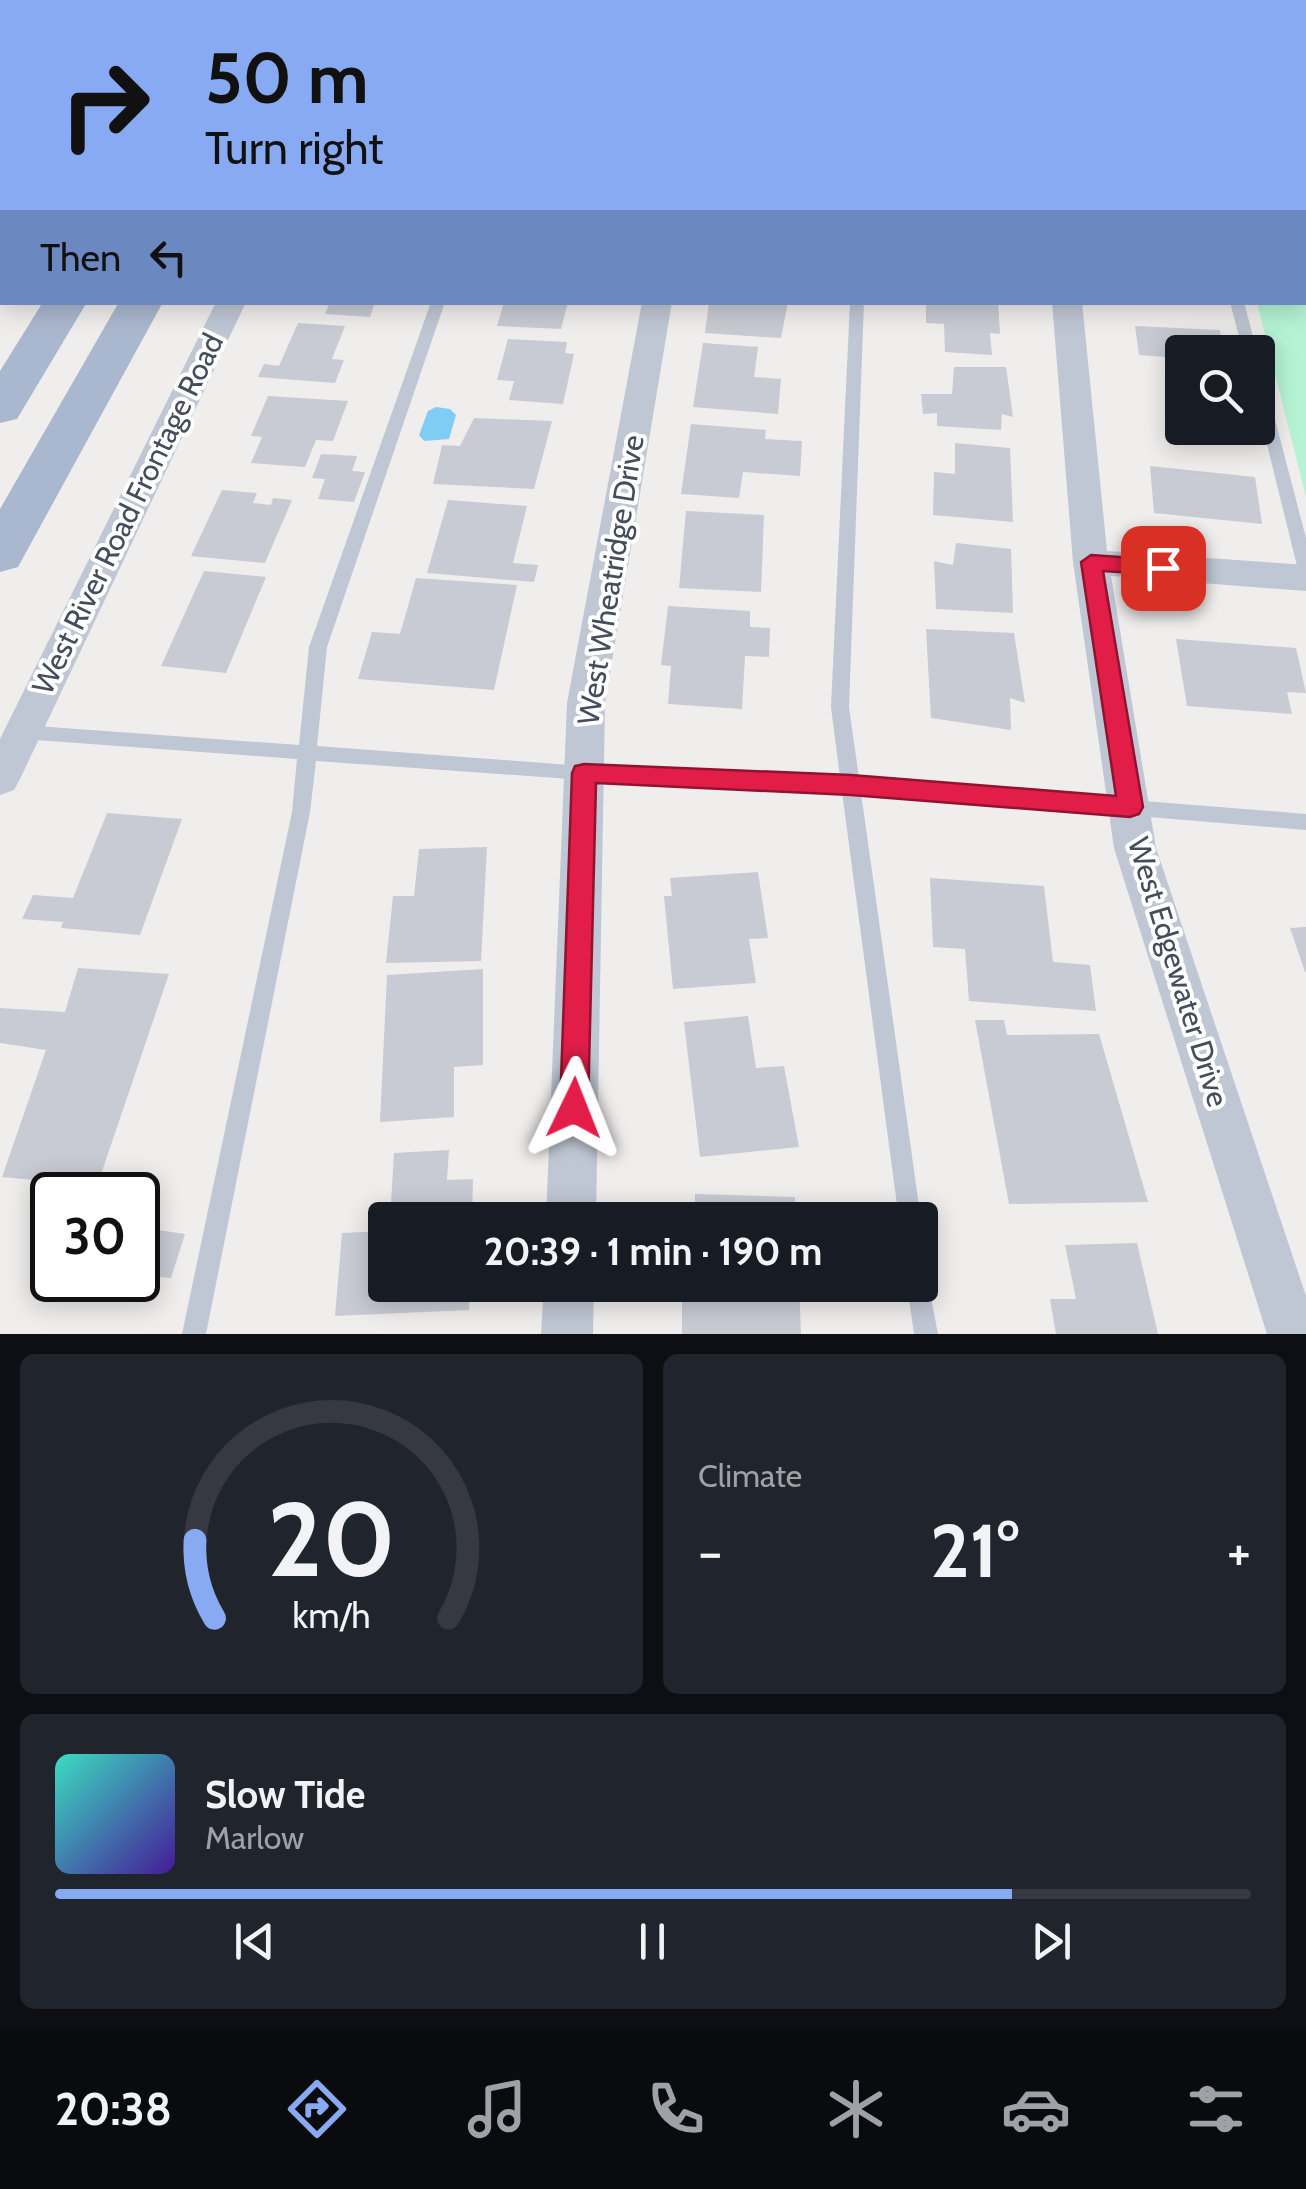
<!DOCTYPE html>
<meta charset="utf-8">
<style>
body{margin:0;font-family:Cabin,sans-serif;background:#20242c;color:#f1f3f6;height:100vh;display:flex;flex-direction:column;font-size:38px;white-space:nowrap}
*{box-sizing:border-box;margin:0}
p{font-size:32px;color:#9ea1a6}
.icon{flex:none;width:55px;height:55px;fill:none;stroke:currentColor;stroke-width:2;stroke-linecap:round;stroke-linejoin:round}
.map{position:relative;height:1334px;overflow:hidden}
.sheet{display:flex;flex-direction:column;gap:20px;padding:20px;background:#0d0f14;flex:1}
.sheet>*{flex:none}
.banner{position:absolute;left:0px;top:0px;width:1308px;height:305px;box-shadow:0 5px 25px #0003;background:#88aaf2;color:#111;overflow:hidden}
.controls{position:absolute;left:1165px;top:335px;display:grid;gap:20px}
.controls a{display:grid;place-items:center;width:110px;height:110px;border-radius:10px;background:#171b24;box-shadow:0 5px 25px #0003;font-size:50px}
.speed{position:absolute;left:30px;top:1172px;display:flex;gap:20px;font-size:50px;font-weight:700;text-align:center}
.speed>*{display:grid;place-content:center;width:130px;height:130px;border-radius:50%;background:#171b24;box-shadow:0 5px 25px #0003;line-height:1}
.speed .limit{border:5px solid #111;border-radius:15px;background:#fff;color:#111}
.pin{position:absolute;display:grid;place-items:center;width:85px;height:85px;color:#fff;margin:-42px;border-radius:20px;box-shadow:0 5px 15px #0006}
.me{position:absolute;width:110px;margin:-55px;rotate:2deg;stroke-linejoin:round;filter:drop-shadow(0 0 8px #0008)}
.turn{display:flex;align-items:center;gap:35px;height:210px;padding:0 40px;font-size:45px}
.turn .icon{width:130px;height:130px;stroke-width:2.5}
.turn b{display:block;font-size:70px;line-height:85px}
.then{display:flex;align-items:center;height:95px;padding:0 40px;background:#0003;gap:20px;font-size:38px}
.big{font-size:75px;font-weight:700;line-height:1.1}
.sheet .tile{flex:1;display:flex;flex-direction:column;justify-content:center;gap:15px;min-width:0;padding:0 35px;border-radius:15px;background:#20242c}
.sheet .dial{align-items:center;gap:0}
.dial svg{height:260px;overflow:visible;fill:none;stroke:#363941;stroke-width:7;stroke-linecap:round;text-anchor:middle}
.dial text{fill:#f1f3f6;stroke:none}
.song{display:flex;align-items:center;gap:30px}
.cover{width:120px;height:120px;border-radius:15px;background:linear-gradient(135deg,hsl(170 70% 55%),hsl(260 70% 35%))}
.played{height:10px;border-radius:5px;background:linear-gradient(90deg,#88aaf2 80%,#363941 80%)}
.keys{display:flex;justify-content:space-around;direction:ltr}
.heat{display:flex;justify-content:space-between;align-items:center;font-size:55px;direction:ltr}
.sheet .tiles{flex:1;display:grid;gap:20px;grid-template-columns:1fr 1fr}
.tile:last-child{grid-column:span 2}
.trip{position:absolute;left:368px;top:1202px;width:570px;height:100px;border-radius:10px;background:#171b24;box-shadow:0 5px 25px #0003;font-weight:700;line-height:100px;text-align:center}
.tab-bar{display:flex;height:160px;justify-content:space-around;align-items:center;background:#090b0e;color:#9ea1a6}
.tab-bar .icon{width:70px;height:70px}
.tab-bar .active{color:#88aaf2}
.tab-bar b{font-size:45px;color:#f1f3f6}
.map>svg:first-child{display:block}
.green{fill:#b6f3d5}
.water{fill:#7fcdf4}
.building{fill:#c8cbd3}
.lines{fill:none;stroke-linecap:round;stroke-linejoin:round}
.service{fill:#bfc7d4;fill-rule:evenodd}
.minor{fill:#bfc7d4;fill-rule:evenodd}
.primary{fill:#aab8cf;fill-rule:evenodd}
.route{fill:#e11d48;stroke:#92132f;stroke-width:2.5}
.labels{text-anchor:middle;stroke-width:8;stroke-linejoin:round;paint-order:stroke}
.street-label{font-size:30px;fill:#444d5c;stroke:#fff}
</style>
<div class="map">
<svg width="1306" height="1334" viewBox="0 0 1306 1334">
<rect width="100%" height="100%" fill="#f0eded"/>
<polygon class="green" points="1180,0 1306,0 1306,497 1257,303 1305,302 1305,2"/>
<polygon class="water" points="436,407 450,409 456,415 449,439 424,441 419,435 428,411"/>
<g class="building">
<polygon points="330,302 375,302 370,317 325,314"/>
<polygon points="504,302 568,302 561,329 497,326"/>
<polygon points="709,302 788,302 781,338 705,333"/>
<polygon points="926,302 998,302 1000,334 990,333 992,355 945,352 944,324 926,323"/>
<polygon points="298,323 345,326 332,359 344,360 335,383 258,377 264,364 279,366"/>
<polygon points="1135,326 1220,330 1224,352 1182,352 1182,373 1170,373 1166,357 1139,355"/>
<polygon points="508,339 567,342 565,353 574,354 563,404 509,400 514,381 497,380"/>
<polygon points="703,343 758,347 754,377 781,379 778,414 693,407"/>
<polygon points="954,367 1006,367 1013,417 1002,414 1001,430 937,426 937,413 923,414 921,394 952,394"/>
<polygon points="268,396 348,401 333,441 316,440 305,467 251,463 262,437 251,436"/>
<polygon points="474,418 552,421 534,489 433,484 442,445 460,446"/>
<polygon points="691,424 766,430 765,439 802,441 800,476 743,472 739,498 681,494"/>
<polygon points="955,443 1010,448 1013,522 933,515 934,472 955,474"/>
<polygon points="321,454 357,456 352,471 365,472 354,502 318,499 325,479 312,478"/>
<polygon points="1150,466 1255,477 1262,524 1154,513"/>
<polygon points="222,490 257,493 253,503 271,505 273,498 292,500 265,563 191,556"/>
<polygon points="448,500 527,506 513,563 538,565 534,582 427,573"/>
<polygon points="686,511 764,515 761,592 679,588"/>
<polygon points="956,543 1011,549 1013,613 936,609 934,561 953,565"/>
<polygon points="204,571 266,577 226,673 161,666"/>
<polygon points="416,578 517,585 494,690 358,679 372,632 400,634"/>
<polygon points="668,606 750,611 750,627 770,628 769,657 745,656 742,709 668,704 671,666 661,665"/>
<polygon points="926,629 1014,633 1025,703 1010,698 1011,730 931,718"/>
<polygon points="1176,639 1296,648 1306,693 1287,692 1292,714 1187,706"/>
<polygon points="107,813 182,819 140,935 61,928 63,922 22,919 33,895 73,898"/>
<polygon points="487,847 481,961 386,963 393,896 414,896 419,849"/>
<polygon points="758,872 768,938 749,939 756,983 673,989 664,896 672,896 670,878"/>
<polygon points="930,878 1044,886 1053,962 1090,965 1096,1011 969,1001 965,949 933,947"/>
<polygon points="1306,927 1306,972 1305,972 1290,928"/>
<polygon points="78,968 169,974 97,1186 2,1177 46,1050 0,1043 0,1008 65,1012"/>
<polygon points="483,969 483,1065 454,1067 454,1117 380,1122 387,975"/>
<polygon points="748,1016 756,1068 784,1066 799,1147 700,1157 684,1022"/>
<polygon points="975,1020 1004,1020 1007,1035 1099,1034 1148,1202 1009,1204"/>
<polygon points="449,1150 447,1180 473,1179 472,1220 390,1220 394,1153"/>
<polygon points="695,1194 795,1197 796,1220 695,1220"/>
<polygon points="138,1227 185,1234 171,1278 138,1275"/>
<polygon points="385,1231 385,1285 470,1285 469,1310 335,1316 342,1233"/>
<polygon points="1137,1243 1158,1334 1056,1334 1050,1299 1076,1299 1065,1245"/>
<polygon points="682,1285 799,1285 801,1334 682,1334"/>
</g>
<g class="lines">
<g class="service">
<rect x="865" y="0" width="10" height="2"/>
<polygon points="431,302 445,302 327,647 317,746 584,766 840,777 831,707 850,302 864,302 849,707 859,778 1306,814 1306,830 861,793 921,1220 920,1224 920,1220 899,1220 842,792 584,780 316,761 310,812 206,1334 182,1334 292,812 297,759 22,739 16,737 13,732 16,727 22,725 299,745 309,647"/>
<polygon points="1230,302 1244,302 1257,352 1243,352"/>
<polygon points="1258,376 1265,381 1306,538 1306,576 1298,570 1258,408"/>
<polygon points="920,1274 927,1277 938,1334 914,1334 907,1285 920,1285"/>
</g>
<g class="minor">
<polygon points="1028,0 1052,0 1052,2 1029,2"/>
<polygon points="216,302 246,302 20,779 14,790 0,795 0,739"/>
<polygon points="642,302 672,302 605,703 596,1220 546,1220 567,703"/>
<polygon points="1052,302 1082,302 1107,551 1306,565 1306,591 1111,576 1156,848 1306,1296 1306,1334 1267,1334 1114,848 1073,562"/>
<polygon points="544,1285 594,1285 593,1334 541,1334"/>
</g>
<g class="primary">
<polygon points="43,302 87,302 17,419 0,423 0,371"/>
<polygon points="119,302 163,302 18,567 0,572 0,509"/>
</g>
</g>
<polygon class="route" points="1091,555 1163,560 1173,568 1163,575 1103,571 1143,807 1139,814 1130,817 851,795 596,783 588,1108 584,1118 574,1122 564,1118 560,1108 572,773 575,766 584,764 851,775 1116,796 1081,562"/>
<g class="labels">
<g class="street-label">
<text transform="translate(128 514) rotate(-64)" y="10">West River Road Frontage Road</text>
<text transform="translate(611 580) rotate(-81)" y="10">West Wheatridge Drive</text>
<text transform="translate(1178 972) rotate(73)" y="10">West Edgewater Drive</text>
</g>
</g>
</svg>
<div class="controls">
<a><svg class="icon" aria-label="search" viewBox="0 0 24 24"><circle cx="10" cy="10" r="6"/><path d="M15 15l6 6"/></svg></a>
</div>
<div class="speed"><div class="limit">30</div></div>
<div class="pin" style="left:1163px;top:568px;background:#d93025"><svg class="icon" aria-label="arrive" viewBox="0 0 24 24"><path d="M6 21V4h12l-3 4 3 4H6"/></svg></div>
<svg class="me" style="left:574px;top:1108px" viewBox="-20 -20 40 40"><path d="M0-17L14 15 0 8-14 15z" fill="#e11d48" stroke="#fff" stroke-width="4"/></svg>
<div class="trip">20:39 · 1 min · 190 m</div>
<div class="banner">
<div class="turn"><svg class="icon" aria-label="right" viewBox="0 0 24 24"><path d="M7 20v-9h11M14 6l5 5-5 5"/></svg><div><b>50 m</b>Turn right</div></div>
<div class="then">Then<svg class="icon" aria-label="left" viewBox="0 0 24 24"><path d="M17 20v-9H6M10 6l-5 5 5 5"/></svg></div>
</div>
</div>
<section class="sheet">
<div class="tiles">
<div class="tile dial"><svg viewBox="0 0 100 80">
<path d="M14 69A42 42 0 1 1 86 69"/>
<path d="M14 69A42 42 0 0 1 8 45" stroke="#88aaf2"/>
<text x="50" y="56" font-size="32" font-weight="700">20</text>
<text x="50" y="72" font-size="11">km/h</text>
</svg></div>
<div class="tile"><p>Climate</p>
<div class="heat"><a>−</a><b class="big">21°</b><a>+</a></div>
</div>
<div class="tile">
<div class="song"><i class="cover"></i><div><b>Slow Tide</b><p>Marlow</p></div></div>
<div class="played"></div>
<div class="keys"><svg class="icon" aria-label="previous" viewBox="0 0 24 24"><path d="M18 5L8 12l10 7zM5 5v14"/></svg><svg class="icon" aria-label="pause" viewBox="0 0 24 24"><path d="M8 5v14M16 5v14"/></svg><svg class="icon" aria-label="next" viewBox="0 0 24 24"><path d="M6 5l10 7-10 7zM19 5v14"/></svg></div>
</div>
</div>
</section>
<nav class="tab-bar">
<b>20:38</b>
<svg class="icon active" aria-label="directions" viewBox="0 0 24 24"><path d="M12 3l9 9-9 9-9-9zM9 14v-3h6M13 9l2 2-2 2"/></svg>
<svg class="icon" aria-label="music" viewBox="0 0 24 24"><path d="M9 18V5l10-2v13"/><circle cx="6" cy="18" r="3"/><circle cx="16" cy="16" r="3"/></svg>
<svg class="icon" aria-label="phone" viewBox="0 0 24 24"><path d="M5 4h4l2 5-3 2q2 4 5 5l2-3 5 2v4C11 20 4 13 5 4z"/></svg>
<svg class="icon" aria-label="climate" viewBox="0 0 24 24"><path d="M12 3v18M4 7l16 10M4 17L20 7"/></svg>
<svg class="icon" aria-label="car" viewBox="0 0 24 24"><path d="M5 17H2v-5l4-1 3-4h7l3 4 3 1v5h-3M9 17h6M6 11h13"/><circle cx="7" cy="17" r="2"/><circle cx="17" cy="17" r="2"/></svg>
<svg class="icon" aria-label="filters" viewBox="0 0 24 24"><path d="M4 7h16M4 17h16"/><circle cx="9" cy="7" r="2"/><circle cx="15" cy="17" r="2"/></svg>
</nav>
